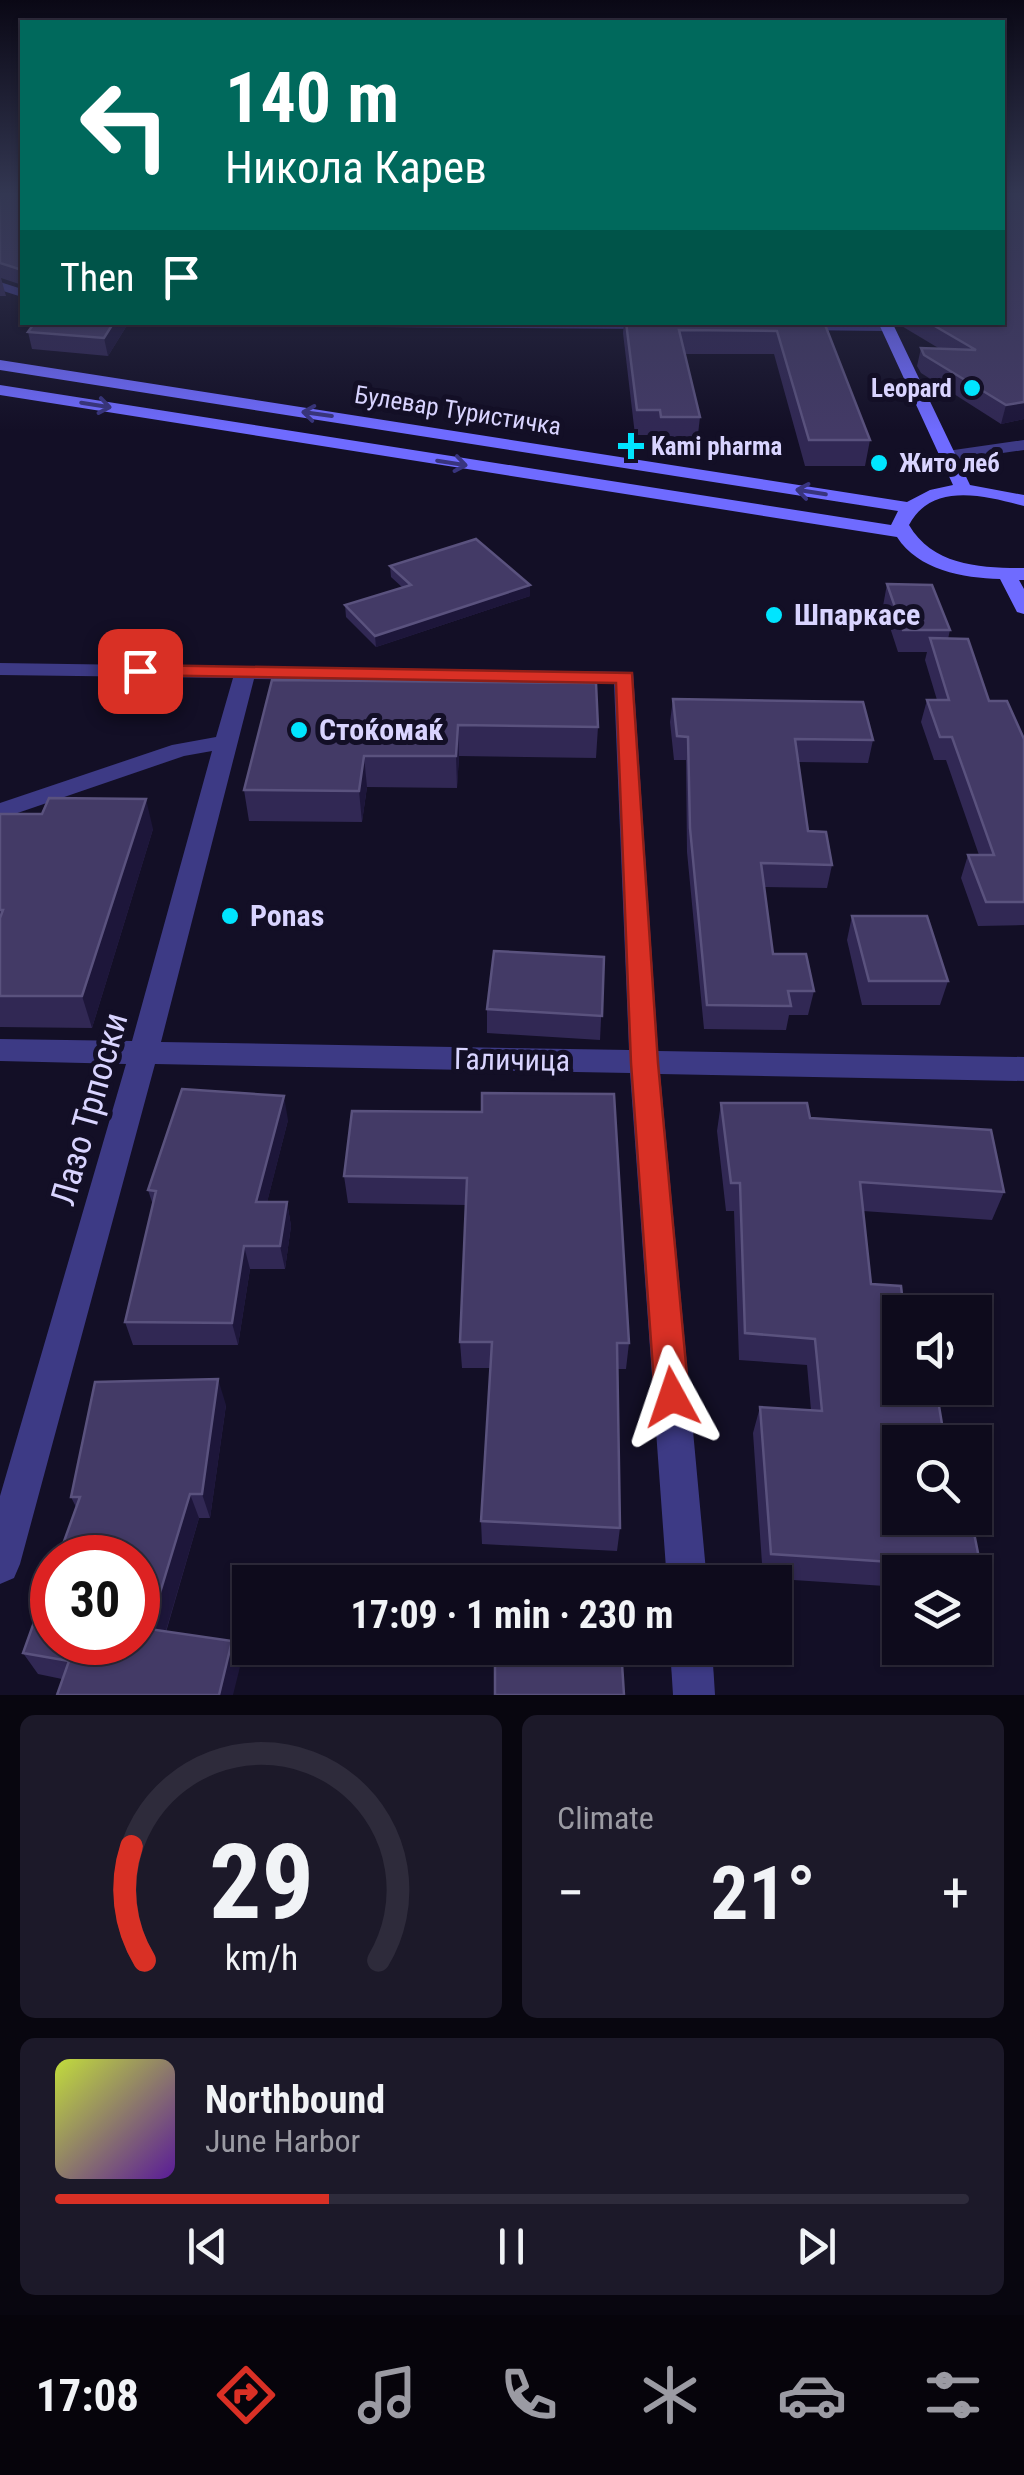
<!DOCTYPE html>
<meta charset="utf-8">
<style>
body{margin:0;font-family:"Roboto Condensed",sans-serif;background:#1c1929;color:#f1f3f6;height:100vh;display:flex;flex-direction:column;font-size:38px;white-space:nowrap}
*{box-sizing:border-box;margin:0}
p{font-size:32px;color:#9b9ba3}
.icon{flex:none;width:55px;height:55px;fill:none;stroke:currentColor;stroke-width:2;stroke-linecap:round;stroke-linejoin:round}
.map{position:relative;height:1695px;overflow:hidden}
.details{display:flex;flex-direction:column;gap:20px;padding:20px;background:#08060f;flex:1}
.details>*{flex:none}
.hud{position:absolute;left:20px;top:20px;width:985px;height:305px;border-radius:0px;box-shadow:0 2px 8px #0004,0 0 0 2px #2e2b3b;background:#00695c;color:#fff;overflow:hidden}
.buttons{position:absolute;left:882px;top:1295px;display:grid;gap:20px}
.buttons a{display:grid;place-items:center;width:110px;height:110px;border-radius:0px;background:#0e0b1c;box-shadow:0 2px 8px #0004,0 0 0 2px #2e2b3b;font-size:50px}
.speed{position:absolute;left:30px;top:1535px;display:flex;gap:20px;font-size:50px;font-weight:700;text-align:center}
.speed>*{display:grid;place-content:center;width:130px;height:130px;border-radius:50%;background:#0e0b1c;box-shadow:0 2px 8px #0004,0 0 0 2px #2e2b3b;line-height:1}
.speed .limit{border:15px solid #d22;background:#fff;color:#111}
.pin{position:absolute;display:grid;place-items:center;width:85px;height:85px;color:#fff;margin:-42px;border-radius:20px;box-shadow:0 5px 15px #0006}
.me{position:absolute;width:110px;margin:-55px;rotate:355deg;stroke-linejoin:round;filter:drop-shadow(0 0 8px #0008)}
.turn{display:flex;align-items:center;gap:35px;height:210px;padding:0 40px;font-size:45px}
.turn .icon{width:130px;height:130px;stroke-width:2.5}
.turn b{display:block;font-size:70px;line-height:85px}
.then{display:flex;align-items:center;height:95px;padding:0 40px;background:#0003;gap:20px;font-size:38px}
.big{font-size:75px;font-weight:700;line-height:1.1}
.details .tile{flex:1;display:flex;flex-direction:column;justify-content:center;gap:15px;min-width:0;padding:0 35px;border-radius:15px;background:#1c1929}
.details .dial{align-items:center;gap:0}
.dial svg{height:260px;overflow:visible;fill:none;stroke:#2e2b3b;stroke-width:7;stroke-linecap:round;text-anchor:middle}
.dial text{fill:#f1f3f6;stroke:none}
.song{display:flex;align-items:center;gap:30px}
.cover{width:120px;height:120px;border-radius:15px;background:linear-gradient(135deg,hsl(70 70% 55%),hsl(270 70% 35%))}
.played{height:10px;border-radius:5px;background:linear-gradient(90deg,#d93025 30%,#2e2b3b 30%)}
.keys{display:flex;justify-content:space-around;direction:ltr}
.heat{display:flex;justify-content:space-between;align-items:center;font-size:55px;direction:ltr}
.details .tiles{flex:1;display:grid;gap:20px;grid-template-columns:1fr 1fr}
.tile:last-child{grid-column:span 2}
.trip{position:absolute;left:232px;top:1565px;width:560px;height:100px;border-radius:0px;background:#0e0b1c;box-shadow:0 2px 8px #0004,0 0 0 2px #2e2b3b;font-weight:700;line-height:100px;text-align:center}
.tabs{display:flex;height:160px;justify-content:space-around;align-items:center;background:#06040b;color:#9b9ba3}
.tabs .icon{width:70px;height:70px}
.tabs .active{color:#d93025}
.tabs b{font-size:45px;color:#f1f3f6}
.map>svg:first-child{display:block}
.lines{fill:none;stroke-linecap:round;stroke-linejoin:round}
.street{fill:#3d3a85;fill-rule:evenodd}
.secondary{fill:#6f6bff;fill-rule:evenodd}
.wall{fill:#312854}
.shaded-wall{fill:#1d163a}
.building{fill:#433a66;stroke:#5a527e;stroke-width:2.5}
.oneway{stroke:#38347d}
.route{fill:#d93025;stroke:#8d1f18;stroke-width:2.5}
.poi-dot{fill:#00e5ff;stroke:#130f26;stroke-width:4}
.labels{text-anchor:middle;stroke-width:10;stroke-linejoin:round;paint-order:stroke}
.far-poi-label{font-size:25px;font-weight:bold;fill:#d9d4ff;stroke:#130f26;text-anchor:start}
.far-street-label{font-size:25px;fill:#d9d4ff;stroke:#130f26}
.poi-label{font-size:30px;font-weight:bold;fill:#d9d4ff;stroke:#130f26;text-anchor:start}
.street-label{font-size:30px;fill:#d9d4ff;stroke:#130f26}
.near-street-label{font-size:35px;fill:#d9d4ff;stroke:#130f26}
</style>
<div class="map">
<svg width="1024" height="1695" viewBox="0 0 1024 1695">
<rect width="100%" height="100%" fill="#130f26"/>
<g class="lines">
<g class="street">
<polygon points="0,282 22,289 22,297 0,290"/>
<polygon points="659,322 659,328 654,329 374,327 367,323"/>
<polygon points="789,323 887,323 894,327 887,331 794,330 789,329"/>
<polygon points="1024,440 1024,450 947,461 939,456 947,451"/>
<path d="M0,663l633,9 25,379 366,6v24l-364,-7 47,508h-40l-37,-509 -475,-9 -135,500 -6,14 -14,6v-88l126,-432 -126,-3v-22l132,2 80,-290 -28,5 -184,63v-16l172,-58 44,-8 17,-59 -233,-3zM254,679l360,4 15,367 -468,-8z"/>
<polygon points="670,1648 712,1648 715,1695 673,1695"/>
</g>
<path class="secondary" d="M878,322h14l78,163 54,10v11c-38,-10 -92,-25 -115,19 24,41 72,43 115,43v12h-5l5,9v25l-7,-2 -17,-33c-37,-1 -82,-9 -103,-42l-897,-142v-10l891,140 7,-14 -898,-141v-10l907,142 23,-12 23,-5z"/>
</g>
<g class="wall">
<polygon points="0,193 22,193 22,285 1,278 6,296 0,296"/>
<polygon points="35,322 129,322 108,356 32,349 28,332"/>
<polygon points="624,322 824,322 870,440 865,466 805,466 774,354 685,354 700,417 697,443 659,443 658,435 635,435 623,333"/>
<polygon points="895,322 1002,322 1024,419 1001,424 921,373 917,366 921,348 940,349"/>
<polygon points="390,566 530,596 376,647 346,617 345,605 403,588 391,577"/>
<polygon points="887,584 950,630 948,639 989,701 1024,739 1024,925 978,926 961,878 968,855 979,855 946,760 934,760 921,722 927,700 937,700 925,660 927,652 898,652 883,606"/>
<polygon points="272,680 598,727 596,758 459,756 457,788 367,787 362,822 249,821 244,790"/>
<polygon points="673,699 873,740 868,763 798,762 808,831 832,865 827,888 764,887 773,954 814,991 808,1015 789,1015 786,1030 704,1029 687,852 686,760 674,760 670,722"/>
<polygon points="0,814 153,829 92,1028 0,1027"/>
<polygon points="852,916 948,981 940,1005 862,1005 847,940"/>
<polygon points="604,957 600,1040 487,1033 487,1009"/>
<polygon points="721,1103 810,1118 1004,1192 992,1220 863,1211 871,1284 900,1442 981,1568 975,1579 975,1572 900,1572 900,1587 763,1578 753,1433 760,1407 811,1410 807,1365 739,1360 734,1211 726,1211 717,1131"/>
<polygon points="482,1112 629,1343 626,1369 618,1369 620,1528 617,1551 482,1544 481,1521 490,1368 462,1368 460,1342 466,1205 348,1203 344,1176"/>
<polygon points="288,1120 267,1202 287,1202 291,1226 285,1269 250,1269 238,1345 133,1345 125,1322 153,1205 148,1190"/>
<polygon points="226,1405 210,1518 199,1518 166,1632 232,1641 241,1663 62,1679 38,1674 23,1653 76,1507 71,1497"/>
</g>
<g class="shaded-wall">
<polygon points="114,322 129,322 108,356 104,338"/>
<polygon points="1024,402 1024,419 1001,424 1006,405"/>
<polygon points="530,585 530,596 376,647 375,636"/>
<polygon points="458,725 459,756 457,788 456,756"/>
<polygon points="364,756 367,787 362,822 359,791"/>
<polygon points="146,799 153,829 92,1028 82,996"/>
<polygon points="284,1096 288,1120 261,1226 256,1202"/>
<polygon points="287,1202 291,1226 285,1269 280,1246"/>
<polygon points="244,1246 250,1269 238,1345 232,1323"/>
<polygon points="218,1379 226,1405 210,1518 202,1494"/>
<polygon points="190,1494 199,1518 160,1651 149,1629"/>
<polygon points="232,1641 241,1663 233,1695 219,1695"/>
</g>
<g class="building">
<polygon points="0,193 22,193 22,279 19,269 0,263"/>
<polygon points="1002,193 1024,193 1024,402 1006,405 924,355 921,348 976,350 928,322 1002,322"/>
<polygon points="35,322 114,322 104,338 28,332"/>
<polygon points="626,322 824,322 870,440 809,440 777,331 679,330 700,417 661,417 660,410 637,410"/>
<polygon points="476,539 530,585 375,636 345,605 411,585 390,566"/>
<polygon points="887,584 932,585 950,630 903,630"/>
<polygon points="930,638 968,639 989,701 1007,701 1024,739 1024,902 986,902 968,855 994,855 952,737 940,737 927,700 949,700"/>
<polygon points="272,680 596,683 598,727 458,725 456,756 364,756 359,791 244,790"/>
<polygon points="673,699 863,702 873,740 795,739 808,831 826,832 832,865 761,863 773,954 806,954 814,991 788,991 791,1006 707,1005 690,828 688,737 677,736"/>
<polygon points="49,798 146,799 82,996 0,996 0,918 3,910 0,910 0,814 42,814"/>
<polygon points="852,916 927,916 948,981 869,981"/>
<polygon points="494,951 604,957 602,1016 487,1009"/>
<polygon points="182,1089 284,1096 256,1202 287,1202 280,1246 244,1246 232,1323 125,1322 156,1191 148,1190"/>
<polygon points="482,1093 614,1094 629,1343 617,1343 620,1528 481,1521 492,1342 460,1342 467,1178 344,1176 352,1111 482,1112"/>
<polygon points="721,1103 807,1103 810,1118 991,1130 1004,1192 860,1182 871,1284 901,1286 904,1312 900,1312 900,1388 936,1388 945,1442 900,1442 900,1518 971,1518 981,1568 771,1554 760,1407 822,1411 815,1339 745,1333 740,1183 731,1183"/>
<polygon points="218,1379 202,1494 190,1494 149,1629 232,1641 219,1695 57,1695 69,1661 23,1653 52,1572 52,1642 138,1642 138,1558 58,1558 80,1497 71,1497 95,1382"/>
<polygon points="495,1648 621,1648 624,1695 495,1695"/>
</g>
<defs><path id="oneway-shaft" d="M-6 0H5M1.5-3L5.5 0L1.5 3" fill="none" stroke-width="1.6" stroke-linecap="round" stroke-linejoin="round" transform="scale(2.5)"/></defs>
<g class="oneway">
<use href="#oneway-shaft" transform="translate(96 405) rotate(9)"/>
<use href="#oneway-shaft" transform="translate(317 414) rotate(-172)"/>
<use href="#oneway-shaft" transform="translate(452 463) rotate(9)"/>
<use href="#oneway-shaft" transform="translate(811 492) rotate(-171)"/>
</g>
<linearGradient id="sky" x2="0" y2="1"><stop stop-color="#0a0815"/><stop offset="0.45" stop-color="#333752"/><stop offset="1" stop-color="#333752" stop-opacity="0"/></linearGradient>
<rect width="1024" height="431" fill="url(#sky)"/>
<polygon class="route" points="140,665 632,673 658,1063 689,1397 684,1408 672,1413 660,1408 655,1397 631,1063 616,683 133,675 133,667"/>
<g class="poi-dot">
<circle cx="972" cy="388" r="10"/>
<path d="M626 431h10v10h10v10h-10v10h-10v-10h-10v-10h10z"/>
<circle cx="879" cy="463" r="10"/>
<circle cx="774" cy="615" r="10"/>
<circle cx="299" cy="730" r="10"/>
<circle cx="230" cy="916" r="10"/>
</g>
<g class="labels">
<g class="far-poi-label">
<text x="952" y="397" text-anchor="end">Leopard</text>
<text x="651" y="455">Kami pharma</text>
<text x="899" y="472">Жито леб</text>
</g>
<g class="far-street-label">
<text transform="translate(458 410) rotate(9)" y="9">Булевар Туристичка</text>
</g>
<g class="poi-label">
<text x="794" y="625">Шпаркасе</text>
<text x="319" y="740">Стоќомаќ</text>
<text x="250" y="926">Ponas</text>
</g>
<g class="street-label">
<text transform="translate(512 1060) rotate(1)" y="10">Галичица</text>
</g>
<g class="near-street-label">
<text transform="translate(89 1109) rotate(-74)" y="12">Лазо Трпоски</text>
</g>
</g>
</svg>
<div class="buttons">
<a><svg class="icon" aria-label="sound" viewBox="0 0 24 24"><path d="M4 9h4l5-4v14l-5-4H4zM17 9q2 3 0 6"/></svg></a>
<a><svg class="icon" aria-label="search" viewBox="0 0 24 24"><circle cx="10" cy="10" r="6"/><path d="M15 15l6 6"/></svg></a>
<a><svg class="icon" aria-label="layers" viewBox="0 0 24 24"><path d="M12 4l9 5-9 5-9-5zM3 14l9 5 9-5"/></svg></a>
</div>
<div class="speed"><div class="limit">30</div></div>
<div class="pin" style="left:140px;top:671px;background:#d93025"><svg class="icon" aria-label="arrive" viewBox="0 0 24 24"><path d="M6 21V4h12l-3 4 3 4H6"/></svg></div>
<svg class="me" style="left:672px;top:1397px" viewBox="-20 -20 40 40"><path d="M0-17L14 15 0 8-14 15z" fill="#d93025" stroke="#fff" stroke-width="4"/></svg>
<div class="trip">17:09 · 1 min · 230 m</div>
<div class="hud">
<div class="turn"><svg class="icon" aria-label="left" viewBox="0 0 24 24"><path d="M17 20v-9H6M10 6l-5 5 5 5"/></svg><div><b>140 m</b>Никола Карев</div></div>
<div class="then">Then<svg class="icon" aria-label="arrive" viewBox="0 0 24 24"><path d="M6 21V4h12l-3 4 3 4H6"/></svg></div>
</div>
</div>
<section class="details">
<div class="tiles">
<div class="tile dial"><svg viewBox="0 0 100 80">
<path d="M14 69A42 42 0 1 1 86 69"/>
<path d="M14 69A42 42 0 0 1 10 34" stroke="#d93025"/>
<text x="50" y="56" font-size="32" font-weight="700">29</text>
<text x="50" y="72" font-size="11">km/h</text>
</svg></div>
<div class="tile"><p>Climate</p>
<div class="heat"><a>−</a><b class="big">21°</b><a>+</a></div>
</div>
<div class="tile">
<div class="song"><i class="cover"></i><div><b>Northbound</b><p>June Harbor</p></div></div>
<div class="played"></div>
<div class="keys"><svg class="icon" aria-label="previous" viewBox="0 0 24 24"><path d="M18 5L8 12l10 7zM5 5v14"/></svg><svg class="icon" aria-label="pause" viewBox="0 0 24 24"><path d="M8 5v14M16 5v14"/></svg><svg class="icon" aria-label="next" viewBox="0 0 24 24"><path d="M6 5l10 7-10 7zM19 5v14"/></svg></div>
</div>
</div>
</section>
<nav class="tabs">
<b>17:08</b>
<svg class="icon active" aria-label="directions" viewBox="0 0 24 24"><path d="M12 3l9 9-9 9-9-9zM9 14v-3h6M13 9l2 2-2 2"/></svg>
<svg class="icon" aria-label="music" viewBox="0 0 24 24"><path d="M9 18V5l10-2v13"/><circle cx="6" cy="18" r="3"/><circle cx="16" cy="16" r="3"/></svg>
<svg class="icon" aria-label="phone" viewBox="0 0 24 24"><path d="M5 4h4l2 5-3 2q2 4 5 5l2-3 5 2v4C11 20 4 13 5 4z"/></svg>
<svg class="icon" aria-label="climate" viewBox="0 0 24 24"><path d="M12 3v18M4 7l16 10M4 17L20 7"/></svg>
<svg class="icon" aria-label="car" viewBox="0 0 24 24"><path d="M5 17H2v-5l4-1 3-4h7l3 4 3 1v5h-3M9 17h6M6 11h13"/><circle cx="7" cy="17" r="2"/><circle cx="17" cy="17" r="2"/></svg>
<svg class="icon" aria-label="filters" viewBox="0 0 24 24"><path d="M4 7h16M4 17h16"/><circle cx="9" cy="7" r="2"/><circle cx="15" cy="17" r="2"/></svg>
</nav>
